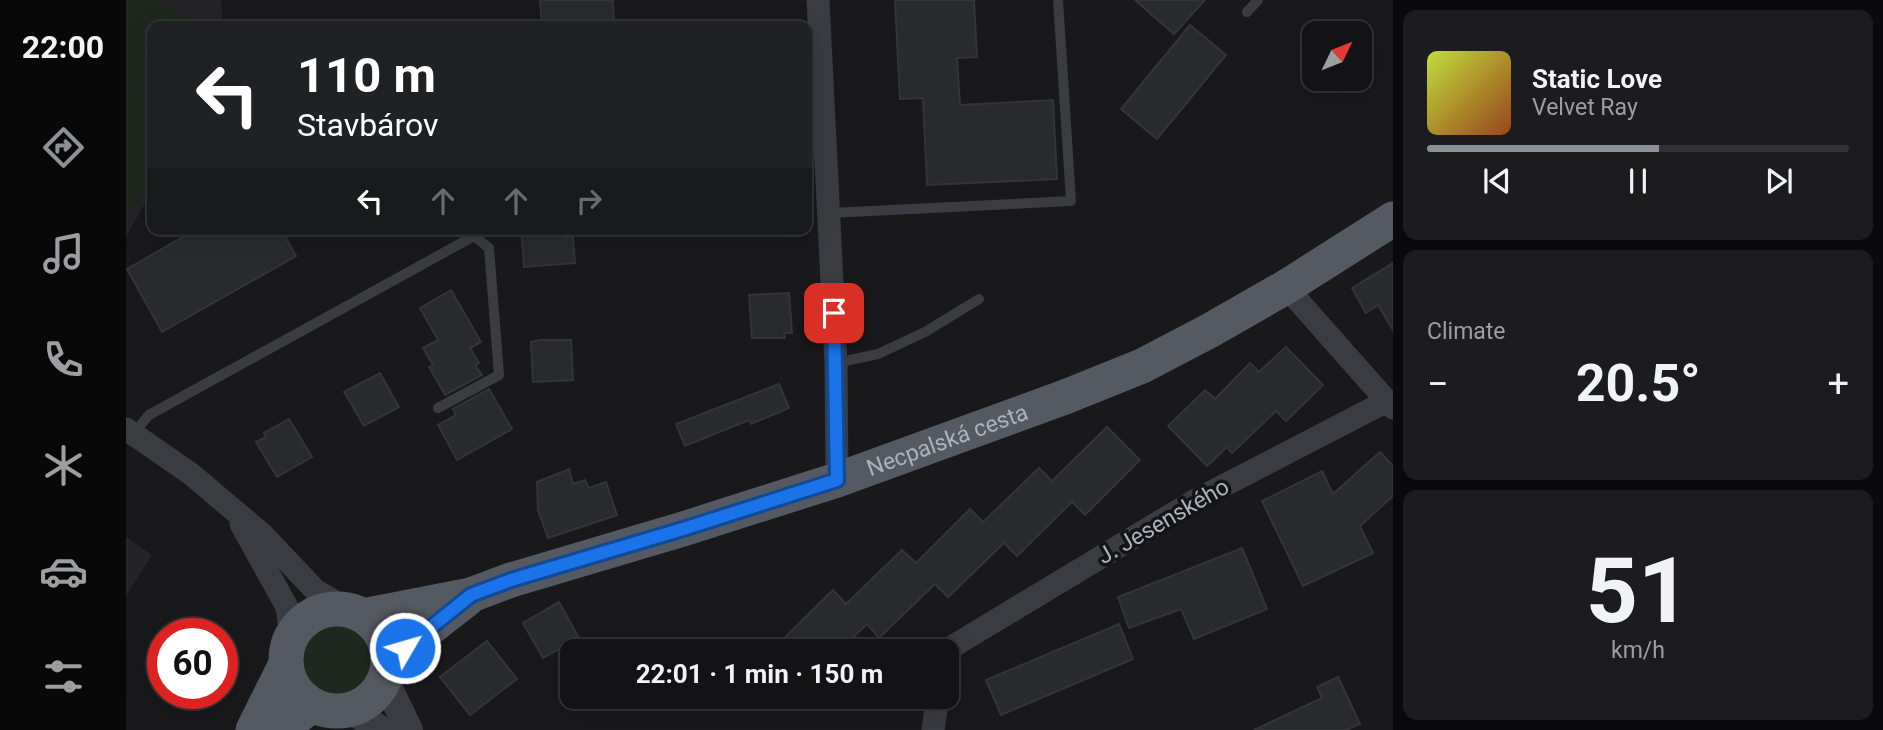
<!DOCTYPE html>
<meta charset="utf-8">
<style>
body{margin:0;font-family:Roboto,sans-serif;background:#1c1c1e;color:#f1f3f6;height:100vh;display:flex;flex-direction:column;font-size:26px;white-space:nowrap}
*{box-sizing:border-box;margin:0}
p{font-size:23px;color:#9d9ea0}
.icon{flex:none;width:38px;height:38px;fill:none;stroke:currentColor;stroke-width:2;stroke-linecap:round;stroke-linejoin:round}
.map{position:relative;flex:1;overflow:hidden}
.panel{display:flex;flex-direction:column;gap:10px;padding:10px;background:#0a0a0c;width:490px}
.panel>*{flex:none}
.guide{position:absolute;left:21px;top:21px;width:665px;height:214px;border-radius:14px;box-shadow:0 7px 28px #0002,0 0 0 2px #323234;background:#202124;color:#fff;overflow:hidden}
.needle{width:46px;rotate:47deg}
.tools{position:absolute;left:1176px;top:21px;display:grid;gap:14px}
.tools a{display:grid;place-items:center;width:70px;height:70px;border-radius:14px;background:#131315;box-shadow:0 7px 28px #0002,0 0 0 2px #323234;font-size:35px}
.speed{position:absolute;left:21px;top:618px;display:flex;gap:14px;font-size:35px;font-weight:700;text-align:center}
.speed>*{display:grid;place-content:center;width:91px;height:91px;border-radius:50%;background:#131315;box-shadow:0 7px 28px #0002,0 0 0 2px #323234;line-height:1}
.speed .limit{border:10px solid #d22;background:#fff;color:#111}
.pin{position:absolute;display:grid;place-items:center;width:60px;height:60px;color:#fff;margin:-30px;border-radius:14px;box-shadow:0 4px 10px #0006}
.me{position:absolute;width:77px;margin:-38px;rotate:52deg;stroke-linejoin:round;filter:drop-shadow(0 0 5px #0008)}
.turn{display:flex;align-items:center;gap:24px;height:147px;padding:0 35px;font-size:32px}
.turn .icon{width:91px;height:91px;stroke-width:2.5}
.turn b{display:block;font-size:49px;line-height:60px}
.lanes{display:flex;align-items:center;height:66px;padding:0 35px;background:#0003;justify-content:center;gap:35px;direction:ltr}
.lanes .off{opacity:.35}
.big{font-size:52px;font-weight:700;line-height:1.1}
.panel .card{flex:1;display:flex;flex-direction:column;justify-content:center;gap:10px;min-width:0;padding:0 24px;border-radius:14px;background:#1c1c1e}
.panel .dial{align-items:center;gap:0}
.dial b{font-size:91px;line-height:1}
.song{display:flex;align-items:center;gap:21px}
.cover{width:84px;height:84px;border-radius:10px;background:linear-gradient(135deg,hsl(70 70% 55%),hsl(20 70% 35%))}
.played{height:7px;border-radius:4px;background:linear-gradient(90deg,#8c9099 55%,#323234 55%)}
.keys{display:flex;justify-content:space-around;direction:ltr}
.heat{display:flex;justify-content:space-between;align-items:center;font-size:38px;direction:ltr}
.trip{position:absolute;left:434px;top:639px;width:399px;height:70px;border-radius:14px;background:#131315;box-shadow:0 7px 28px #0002,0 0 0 2px #323234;font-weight:700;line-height:70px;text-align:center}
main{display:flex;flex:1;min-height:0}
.tab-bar{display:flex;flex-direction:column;width:126px;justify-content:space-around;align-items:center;background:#080808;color:#9d9ea0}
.tab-bar .icon{width:49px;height:49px}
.tab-bar .active{color:#8c9099}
.tab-bar b{font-size:32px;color:#f1f3f6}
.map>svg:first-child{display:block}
.built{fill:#252529}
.green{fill:#1e281e}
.building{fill:#292a2d;stroke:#333438;stroke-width:2}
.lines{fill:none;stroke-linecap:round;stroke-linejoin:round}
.service{stroke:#3a3c41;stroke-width:10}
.minor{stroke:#3a3c41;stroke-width:23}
.tertiary{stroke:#3a3c41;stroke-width:28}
.primary{stroke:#555961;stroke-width:35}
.route-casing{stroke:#114b97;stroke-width:18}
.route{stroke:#1a73e8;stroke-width:12}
.labels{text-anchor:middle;stroke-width:7;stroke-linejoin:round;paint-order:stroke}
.street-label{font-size:23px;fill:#aab2bd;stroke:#141417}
</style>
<main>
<nav class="tab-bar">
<b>22:00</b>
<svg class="icon active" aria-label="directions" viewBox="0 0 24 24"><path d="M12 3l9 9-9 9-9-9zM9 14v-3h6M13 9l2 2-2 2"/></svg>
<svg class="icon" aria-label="music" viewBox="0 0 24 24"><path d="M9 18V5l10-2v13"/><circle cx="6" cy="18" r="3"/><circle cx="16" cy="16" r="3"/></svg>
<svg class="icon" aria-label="phone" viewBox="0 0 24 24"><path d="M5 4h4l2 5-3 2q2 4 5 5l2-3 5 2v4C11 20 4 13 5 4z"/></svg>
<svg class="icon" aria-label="climate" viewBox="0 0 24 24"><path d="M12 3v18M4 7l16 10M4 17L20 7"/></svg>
<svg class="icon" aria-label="car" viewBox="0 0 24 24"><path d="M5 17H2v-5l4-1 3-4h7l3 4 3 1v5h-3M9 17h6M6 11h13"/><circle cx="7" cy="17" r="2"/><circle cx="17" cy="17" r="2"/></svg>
<svg class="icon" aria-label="filters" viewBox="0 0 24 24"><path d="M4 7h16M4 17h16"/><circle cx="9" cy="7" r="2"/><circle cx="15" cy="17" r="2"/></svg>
</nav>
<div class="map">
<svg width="1267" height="730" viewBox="0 0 1267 730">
<rect width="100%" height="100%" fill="#19191c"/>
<g class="built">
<polygon points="0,0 95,0 97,26 26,26 26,192 0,236"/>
<polygon points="0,537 26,555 0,596"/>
</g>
<g class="green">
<polygon points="0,0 34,0 79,26 26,26 26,97 0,82"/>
<polygon points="0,85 26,100 26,180 0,224"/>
<circle cx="212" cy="660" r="35"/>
</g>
<g class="building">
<polygon points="414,0 487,0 488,26 416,26"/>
<polygon points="769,0 848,0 851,57 831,58 834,105 927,100 931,179 801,185 797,98 774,99"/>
<polygon points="1009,0 1079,0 1048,34"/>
<polygon points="1064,25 1100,55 1031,139 995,109"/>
<polygon points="71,229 155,229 170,256 36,332 1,269"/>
<polygon points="395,229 437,229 438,238 447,237 449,263 398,267"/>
<polygon points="1267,263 1267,330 1252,305 1240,313 1226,288"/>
<polygon points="325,290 355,342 344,348 353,363 349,365 356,375 319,395 303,367 307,365 297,348 312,340 294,308"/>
<polygon points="663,293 666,333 658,333 659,338 626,338 623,295"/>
<polygon points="414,340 445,340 447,380 407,382 405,342"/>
<polygon points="1160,347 1197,385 1160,421 1150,411 1106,453 1101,447 1081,466 1042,426 1079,390 1089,399 1124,363 1133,372"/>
<polygon points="254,373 273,407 238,426 218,392"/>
<polygon points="653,384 663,408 625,424 623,420 559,446 550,424"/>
<polygon points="363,389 386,429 331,460 312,425 330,415 327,409"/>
<polygon points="163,419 186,457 151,477 130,442 140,437 138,433"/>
<polygon points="981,427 1014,460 959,515 946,502 891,556 878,543 822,597 809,584 753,638 741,624 713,651 645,651 707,590 720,604 776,550 790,563 844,509 857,522 913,468 926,481"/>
<polygon points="1254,452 1267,466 1267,496 1234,526 1247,553 1177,586 1136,501 1196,471 1207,494"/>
<polygon points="443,469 447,484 459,480 463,488 480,482 491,515 422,538 412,510 411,482"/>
<polygon points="1116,548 1141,609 1068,639 1055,609 1003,628 992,597"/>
<polygon points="433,602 453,638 417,658 397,623"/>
<polygon points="993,624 1007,659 875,715 860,680"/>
<polygon points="361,641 391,679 344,715 314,677"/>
<polygon points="1212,677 1234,724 1220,730 1128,730 1196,698 1191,687"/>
</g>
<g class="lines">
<g class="service">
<polyline points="1121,12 1132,0"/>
<polyline points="704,213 945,201 932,0"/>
<polyline points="710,363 752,354 799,332 853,299"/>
<polyline points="7,434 23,415 348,236 363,248 373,375 312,408"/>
</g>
<g class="minor">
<polyline points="692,0 710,363 711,480"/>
<polyline points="1160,287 1267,408"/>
<polyline points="0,429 65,474 136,534 189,590 223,610"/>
<polyline points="115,524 161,607 165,637"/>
<polyline points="819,651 1068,501 1261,401"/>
<polyline points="807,730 812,696"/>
</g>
<g class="tertiary">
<polyline points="259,680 283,730"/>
<polyline points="225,710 255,730"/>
</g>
<g class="primary">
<circle cx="211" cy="660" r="51"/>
<path id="s1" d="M237,616l108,-21 40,-15 172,-51 154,-49 228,-83 77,-31 67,-35 77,-44 107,-68"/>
<polyline points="263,660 340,600"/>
<polyline points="127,730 160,664"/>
<polyline points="154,730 186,705"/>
</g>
</g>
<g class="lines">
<defs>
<polyline id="route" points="279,648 345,595 385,580 557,529 711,480 708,313"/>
</defs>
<use href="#route" class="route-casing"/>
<use href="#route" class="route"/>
</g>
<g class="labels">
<g class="street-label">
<text dy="8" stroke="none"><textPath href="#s1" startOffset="611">Necpalská cesta</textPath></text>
<text transform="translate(1037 521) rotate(-30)" y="8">J. Jesenského</text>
</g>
</g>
</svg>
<div class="tools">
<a><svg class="needle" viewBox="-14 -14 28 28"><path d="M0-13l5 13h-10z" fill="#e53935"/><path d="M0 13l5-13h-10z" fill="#9d9ea0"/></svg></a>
</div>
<div class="speed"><div class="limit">60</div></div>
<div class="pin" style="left:708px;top:313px;background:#d93025"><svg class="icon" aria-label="arrive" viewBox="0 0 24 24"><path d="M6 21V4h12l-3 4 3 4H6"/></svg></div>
<svg class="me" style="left:279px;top:648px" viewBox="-20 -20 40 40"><circle r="17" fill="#1a73e8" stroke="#fff" stroke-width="3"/><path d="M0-11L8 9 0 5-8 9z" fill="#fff"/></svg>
<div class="trip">22:01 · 1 min · 150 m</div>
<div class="guide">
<div class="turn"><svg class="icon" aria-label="left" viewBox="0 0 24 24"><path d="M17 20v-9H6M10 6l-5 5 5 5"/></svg><div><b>110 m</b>Stavbárov</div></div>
<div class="lanes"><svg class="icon" aria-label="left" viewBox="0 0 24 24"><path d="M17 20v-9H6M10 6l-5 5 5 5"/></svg><svg class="icon off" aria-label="ahead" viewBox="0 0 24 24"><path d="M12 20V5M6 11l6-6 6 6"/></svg><svg class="icon off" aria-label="ahead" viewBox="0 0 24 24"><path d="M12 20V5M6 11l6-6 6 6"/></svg><svg class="icon off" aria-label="right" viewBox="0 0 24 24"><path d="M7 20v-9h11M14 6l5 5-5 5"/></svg></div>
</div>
</div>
<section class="panel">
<div class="card">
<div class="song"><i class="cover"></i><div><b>Static Love</b><p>Velvet Ray</p></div></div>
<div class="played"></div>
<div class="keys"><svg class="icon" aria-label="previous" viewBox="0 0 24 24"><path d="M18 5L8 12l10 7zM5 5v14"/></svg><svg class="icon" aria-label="pause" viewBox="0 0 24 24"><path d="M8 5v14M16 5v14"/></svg><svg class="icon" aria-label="next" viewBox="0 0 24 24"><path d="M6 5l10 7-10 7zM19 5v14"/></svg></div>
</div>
<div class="card"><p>Climate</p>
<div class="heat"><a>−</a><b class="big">20.5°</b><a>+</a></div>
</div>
<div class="card dial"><b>51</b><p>km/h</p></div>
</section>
</main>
